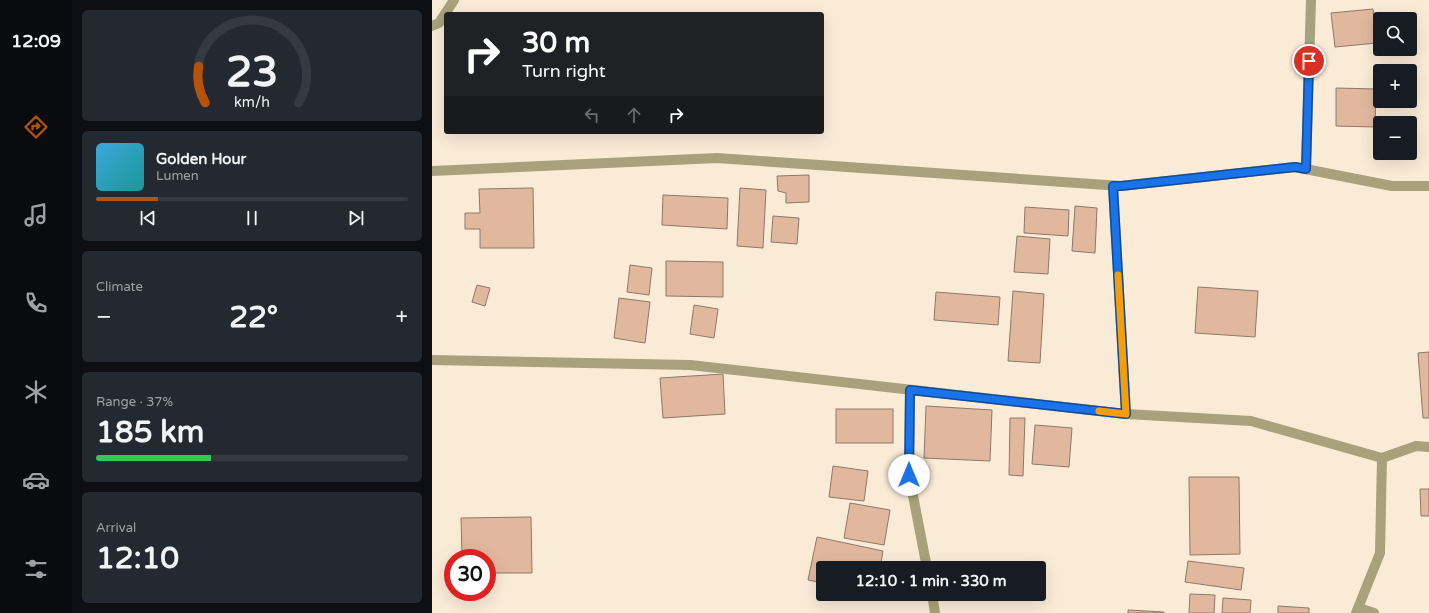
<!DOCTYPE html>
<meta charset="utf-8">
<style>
body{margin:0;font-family:"Varela Round",sans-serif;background:#242831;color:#f1f3f6;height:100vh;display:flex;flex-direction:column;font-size:15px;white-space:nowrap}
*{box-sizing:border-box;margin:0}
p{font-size:13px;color:#9ea1a6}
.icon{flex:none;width:22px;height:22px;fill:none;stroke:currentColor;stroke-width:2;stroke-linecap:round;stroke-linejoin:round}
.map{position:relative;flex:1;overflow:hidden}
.side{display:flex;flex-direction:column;gap:10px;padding:10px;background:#0d0f14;width:360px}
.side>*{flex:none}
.hud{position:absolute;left:12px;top:12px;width:380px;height:122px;border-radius:4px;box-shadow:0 4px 16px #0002;background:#202124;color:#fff;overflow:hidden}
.fabs{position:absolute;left:941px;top:12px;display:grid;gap:8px}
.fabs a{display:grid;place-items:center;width:44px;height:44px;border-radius:4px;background:#171b24;box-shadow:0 4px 16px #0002;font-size:20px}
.speed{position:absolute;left:12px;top:549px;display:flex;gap:8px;font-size:20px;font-weight:700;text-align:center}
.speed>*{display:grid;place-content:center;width:52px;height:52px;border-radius:50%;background:#171b24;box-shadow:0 4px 16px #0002;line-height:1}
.speed .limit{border:6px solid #d22;background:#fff;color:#111}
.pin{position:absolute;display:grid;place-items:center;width:34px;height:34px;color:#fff;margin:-17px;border:2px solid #fff;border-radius:50%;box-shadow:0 1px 4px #0007}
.me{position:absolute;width:44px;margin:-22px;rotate:0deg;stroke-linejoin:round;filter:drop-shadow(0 0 3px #0008)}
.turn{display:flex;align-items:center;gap:14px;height:84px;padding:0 12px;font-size:18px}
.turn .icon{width:52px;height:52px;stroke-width:2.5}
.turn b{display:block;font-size:28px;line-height:34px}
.lanes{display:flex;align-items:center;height:38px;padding:0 12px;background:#0003;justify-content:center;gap:20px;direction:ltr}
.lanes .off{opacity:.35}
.big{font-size:30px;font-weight:700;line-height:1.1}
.side .tile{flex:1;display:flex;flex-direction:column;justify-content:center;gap:6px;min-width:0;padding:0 14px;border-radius:6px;background:#242831}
.side .dial{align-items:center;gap:0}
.dial svg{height:104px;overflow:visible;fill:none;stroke:#363941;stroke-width:7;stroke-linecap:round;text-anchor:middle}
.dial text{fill:#f1f3f6;stroke:none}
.song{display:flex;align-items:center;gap:12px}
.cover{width:48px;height:48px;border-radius:6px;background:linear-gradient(135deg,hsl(200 70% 55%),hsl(180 70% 35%))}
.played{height:4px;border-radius:2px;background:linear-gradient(90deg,#b45309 20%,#363941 20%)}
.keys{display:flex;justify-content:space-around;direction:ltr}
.heat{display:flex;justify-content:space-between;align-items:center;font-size:22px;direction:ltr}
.charge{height:6px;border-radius:3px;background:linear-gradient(90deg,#34c759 37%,#363941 0)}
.trip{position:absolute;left:384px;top:561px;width:230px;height:40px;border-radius:4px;background:#171b24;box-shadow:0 4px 16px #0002;font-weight:700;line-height:40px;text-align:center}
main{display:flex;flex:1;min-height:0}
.tabs{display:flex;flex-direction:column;width:72px;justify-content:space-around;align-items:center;background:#090b0e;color:#9ea1a6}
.tabs .icon{width:28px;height:28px}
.tabs .current{color:#b45309}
.tabs b{font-size:18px;color:#f1f3f6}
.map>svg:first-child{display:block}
.building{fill:#e1b89e;stroke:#8c786c}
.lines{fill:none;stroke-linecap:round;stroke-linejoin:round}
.minor{stroke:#a9a17b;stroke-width:10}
.route-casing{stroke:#114b97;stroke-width:10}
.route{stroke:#1a73e8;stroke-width:7}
.slow{stroke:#f59e0b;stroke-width:7}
</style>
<main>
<nav class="tabs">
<b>12:09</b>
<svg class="icon current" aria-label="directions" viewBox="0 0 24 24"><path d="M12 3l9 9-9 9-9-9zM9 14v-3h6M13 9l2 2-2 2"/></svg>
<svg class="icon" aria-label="music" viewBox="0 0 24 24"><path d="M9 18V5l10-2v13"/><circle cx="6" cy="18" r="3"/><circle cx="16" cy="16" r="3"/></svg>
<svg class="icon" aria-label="phone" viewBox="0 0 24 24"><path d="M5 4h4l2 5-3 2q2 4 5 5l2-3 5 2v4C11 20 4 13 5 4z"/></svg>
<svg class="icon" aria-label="climate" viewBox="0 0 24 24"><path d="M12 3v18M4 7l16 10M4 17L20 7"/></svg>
<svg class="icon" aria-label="car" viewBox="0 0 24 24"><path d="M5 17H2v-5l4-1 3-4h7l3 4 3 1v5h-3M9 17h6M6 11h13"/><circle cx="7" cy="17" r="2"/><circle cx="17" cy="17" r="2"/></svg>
<svg class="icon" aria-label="filters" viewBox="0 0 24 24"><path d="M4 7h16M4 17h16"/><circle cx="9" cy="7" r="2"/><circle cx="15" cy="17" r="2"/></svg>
</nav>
<section class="side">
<div class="tile dial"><svg viewBox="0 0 100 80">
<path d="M14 69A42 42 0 1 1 86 69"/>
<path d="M14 69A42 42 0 0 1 9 41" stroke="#b45309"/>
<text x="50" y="56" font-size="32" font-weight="700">23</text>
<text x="50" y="72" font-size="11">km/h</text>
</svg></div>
<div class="tile">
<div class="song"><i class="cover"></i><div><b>Golden Hour</b><p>Lumen</p></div></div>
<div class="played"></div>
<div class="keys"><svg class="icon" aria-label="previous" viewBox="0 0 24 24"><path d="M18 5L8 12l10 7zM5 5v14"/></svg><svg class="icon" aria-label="pause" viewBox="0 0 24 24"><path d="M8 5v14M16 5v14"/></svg><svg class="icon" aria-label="next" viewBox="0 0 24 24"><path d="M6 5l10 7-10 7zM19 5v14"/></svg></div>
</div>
<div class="tile"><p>Climate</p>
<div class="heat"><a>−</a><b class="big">22°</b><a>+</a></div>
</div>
<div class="tile"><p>Range · 37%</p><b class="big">185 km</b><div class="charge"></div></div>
<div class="tile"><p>Arrival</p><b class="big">12:10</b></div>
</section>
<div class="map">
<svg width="997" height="613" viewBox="0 0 997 613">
<rect width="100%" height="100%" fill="#faebd7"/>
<g class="building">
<polygon points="941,9 945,43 903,47 899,13"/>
<polygon points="904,88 944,89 943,127 904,126"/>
<polygon points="377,175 377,202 354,203 354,193 346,191 345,176"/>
<polygon points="101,188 102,248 48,248 48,229 33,229 33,213 48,213 47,189"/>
<polygon points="308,188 334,190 331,248 305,246"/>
<polygon points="231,195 296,198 295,229 230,225"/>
<polygon points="643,206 665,208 663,253 640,251"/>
<polygon points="593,207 637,210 636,236 592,233"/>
<polygon points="341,216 367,218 365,244 339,242"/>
<polygon points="585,236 618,239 616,274 582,272"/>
<polygon points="234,261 291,262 291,297 234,296"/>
<polygon points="198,265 220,268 217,295 195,292"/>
<polygon points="45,285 58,288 53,306 40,302"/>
<polygon points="766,287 826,291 823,337 763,333"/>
<polygon points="581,291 612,294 608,363 576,361"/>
<polygon points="504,292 568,297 566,325 502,320"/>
<polygon points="187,298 218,302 213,343 182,338"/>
<polygon points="262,305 286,309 282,338 258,334"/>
<polygon points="997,352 997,418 991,418 986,353"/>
<polygon points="291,374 293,414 231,418 228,378"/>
<polygon points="494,406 560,410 558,461 492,458"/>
<rect x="404" y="409" width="57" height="34"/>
<polygon points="578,418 593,418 591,476 577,475"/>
<polygon points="603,425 640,428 637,467 600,464"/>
<polygon points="401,466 436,471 432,501 397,497"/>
<polygon points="757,477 807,477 808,554 758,555"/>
<polygon points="988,489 997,489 997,516 989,516"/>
<polygon points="418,503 458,510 452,545 412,538"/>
<polygon points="99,517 100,573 55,573 55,558 30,558 29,518"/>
<polygon points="385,537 451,551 448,568 391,568 391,583 376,580"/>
<polygon points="756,561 812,568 809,590 753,582"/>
<polygon points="758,594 783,595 782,613 757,613"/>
<polygon points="791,598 819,600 818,613 790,613"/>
<polygon points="846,606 877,608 877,613 846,613"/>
<polygon points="696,610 732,612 732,613 696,613"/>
</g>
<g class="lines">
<g class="minor">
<polyline points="0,26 7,23 22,0"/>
<polyline points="874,169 879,0"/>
<polyline points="0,171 285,158 689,186 863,167 960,186 997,186"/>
<polyline points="681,186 694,414"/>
<polyline points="0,360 258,365 694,414 819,421 950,458 984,446 997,447"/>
<polyline points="478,390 477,475 495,568"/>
<polyline points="500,594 503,613"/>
<polyline points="927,608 942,613"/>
<polyline points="924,613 948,553 950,458"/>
</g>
</g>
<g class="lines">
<defs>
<polyline id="route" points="477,475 478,390 694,414 681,186 689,186 863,167 874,169 877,61"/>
</defs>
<use href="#route" class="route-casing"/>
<use href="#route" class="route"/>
<polyline class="slow" points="667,411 694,414 686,275"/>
</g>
</svg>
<div class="fabs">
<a><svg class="icon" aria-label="search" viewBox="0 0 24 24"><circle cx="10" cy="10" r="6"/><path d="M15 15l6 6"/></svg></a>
<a>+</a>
<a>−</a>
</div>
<div class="speed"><div class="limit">30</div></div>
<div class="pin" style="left:877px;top:61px;background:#d93025"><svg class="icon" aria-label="arrive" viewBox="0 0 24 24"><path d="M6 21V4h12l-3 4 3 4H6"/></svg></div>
<svg class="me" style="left:477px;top:475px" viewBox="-20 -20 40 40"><circle r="19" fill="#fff"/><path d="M0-13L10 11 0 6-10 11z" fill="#1a73e8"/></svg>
<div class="trip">12:10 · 1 min · 330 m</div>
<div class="hud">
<div class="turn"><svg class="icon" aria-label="right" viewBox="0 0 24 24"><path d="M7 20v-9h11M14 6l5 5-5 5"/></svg><div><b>30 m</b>Turn right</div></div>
<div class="lanes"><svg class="icon off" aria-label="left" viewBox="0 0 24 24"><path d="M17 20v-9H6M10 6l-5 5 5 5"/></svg><svg class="icon off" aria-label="ahead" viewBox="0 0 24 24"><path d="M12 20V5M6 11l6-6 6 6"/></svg><svg class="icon" aria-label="right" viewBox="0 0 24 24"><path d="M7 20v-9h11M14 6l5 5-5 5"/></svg></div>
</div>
</div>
</main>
